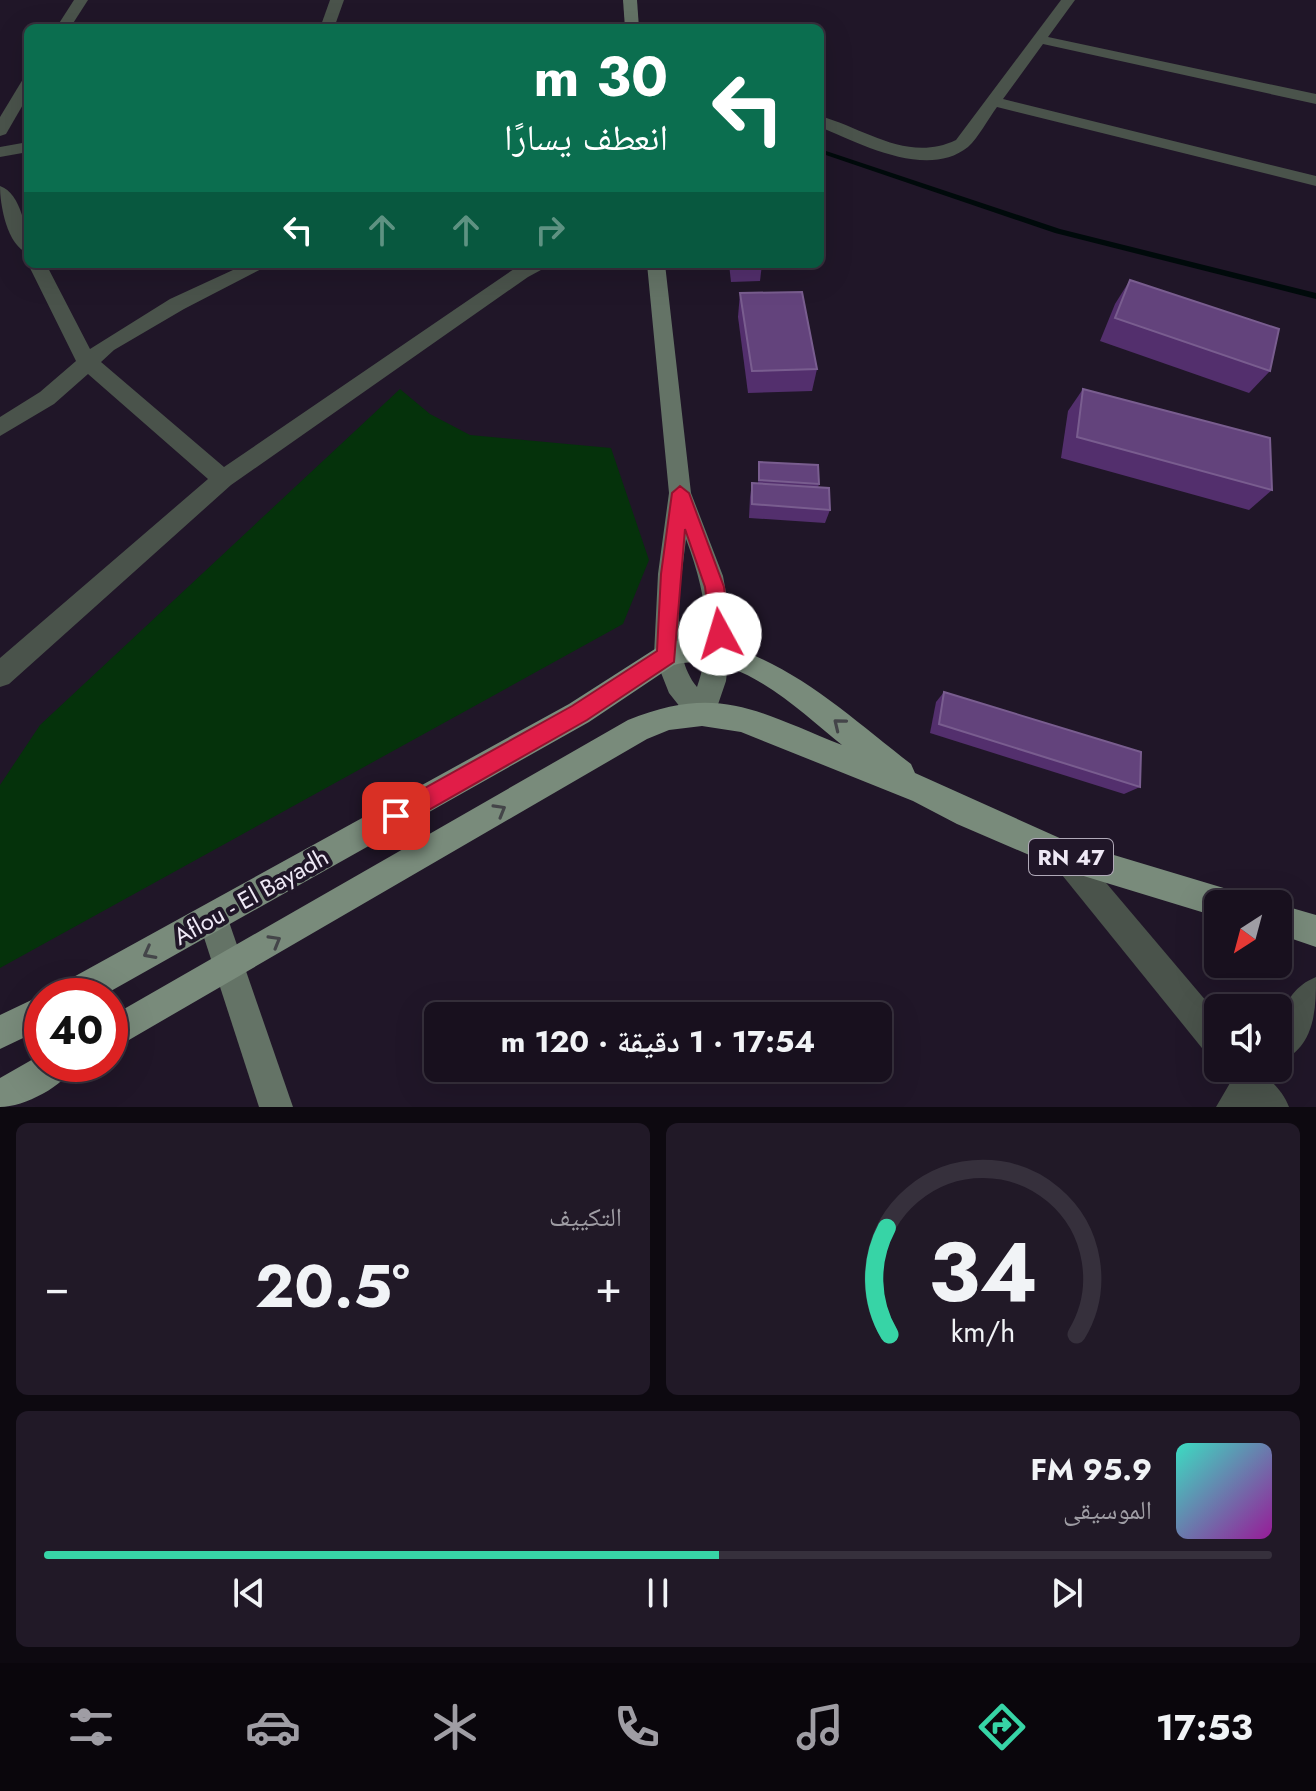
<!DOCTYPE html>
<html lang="ar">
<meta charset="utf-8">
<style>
body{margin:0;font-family:Jost,"Noto Naskh Arabic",sans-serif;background:#211927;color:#f1f3f6;direction:rtl;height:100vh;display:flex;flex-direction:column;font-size:30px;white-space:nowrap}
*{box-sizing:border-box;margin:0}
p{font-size:26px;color:#9f9da4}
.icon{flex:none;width:44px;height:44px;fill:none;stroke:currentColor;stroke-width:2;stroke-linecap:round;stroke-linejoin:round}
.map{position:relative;height:1107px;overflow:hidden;direction:ltr}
.sheet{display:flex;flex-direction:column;gap:16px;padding:16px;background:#0d0910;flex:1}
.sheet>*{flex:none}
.banner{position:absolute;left:24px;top:24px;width:800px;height:244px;border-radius:12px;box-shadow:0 8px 32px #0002,0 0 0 2px #36303c;direction:rtl;background:#0b6e4f;color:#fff;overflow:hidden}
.needle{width:52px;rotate:216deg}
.buttons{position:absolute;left:1204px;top:890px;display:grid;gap:16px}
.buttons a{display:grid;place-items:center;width:88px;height:88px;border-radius:12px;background:#18101e;box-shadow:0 8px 32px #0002,0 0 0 2px #36303c;font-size:40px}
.speed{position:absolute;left:24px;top:978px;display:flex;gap:16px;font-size:40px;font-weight:700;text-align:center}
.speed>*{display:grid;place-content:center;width:104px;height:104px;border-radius:50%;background:#18101e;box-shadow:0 8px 32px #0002,0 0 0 2px #36303c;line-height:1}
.speed .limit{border:12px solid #d22;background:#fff;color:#111}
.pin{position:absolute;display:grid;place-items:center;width:68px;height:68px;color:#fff;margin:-34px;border-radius:16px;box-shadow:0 4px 12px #0006}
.me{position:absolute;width:88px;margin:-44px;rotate:354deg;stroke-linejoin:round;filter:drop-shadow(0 0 6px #0008)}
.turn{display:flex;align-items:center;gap:28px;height:168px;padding:0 24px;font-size:36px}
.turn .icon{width:104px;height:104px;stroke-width:2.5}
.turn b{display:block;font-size:56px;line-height:68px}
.lanes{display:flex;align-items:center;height:76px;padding:0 24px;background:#0003;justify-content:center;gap:40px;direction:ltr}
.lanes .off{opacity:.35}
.big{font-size:60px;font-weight:700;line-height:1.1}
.sheet .tile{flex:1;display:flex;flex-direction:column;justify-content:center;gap:12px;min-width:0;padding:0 28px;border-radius:12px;background:#211927}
.sheet .dial{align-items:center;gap:0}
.dial svg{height:208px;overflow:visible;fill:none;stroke:#36303c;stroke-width:7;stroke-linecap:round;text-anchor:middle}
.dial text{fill:#f1f3f6;stroke:none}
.song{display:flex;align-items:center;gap:24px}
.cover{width:96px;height:96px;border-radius:12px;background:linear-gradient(135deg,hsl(170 70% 55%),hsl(300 70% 35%))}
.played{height:8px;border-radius:4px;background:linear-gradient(90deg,#37d4a6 55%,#36303c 55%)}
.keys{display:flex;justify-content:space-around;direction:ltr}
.heat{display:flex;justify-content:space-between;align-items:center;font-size:44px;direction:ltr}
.sheet .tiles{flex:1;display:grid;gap:16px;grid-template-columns:1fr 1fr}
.tile:last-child{grid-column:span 2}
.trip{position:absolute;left:424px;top:1002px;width:468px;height:80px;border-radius:12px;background:#18101e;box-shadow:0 8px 32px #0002,0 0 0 2px #36303c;font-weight:700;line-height:80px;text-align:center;direction:rtl}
.tabs{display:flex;height:128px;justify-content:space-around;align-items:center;background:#0a060c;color:#9f9da4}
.tabs .icon{width:56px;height:56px}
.tabs .on{color:#37d4a6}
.tabs b{font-size:36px;color:#f1f3f6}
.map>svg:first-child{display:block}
.green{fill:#05320b}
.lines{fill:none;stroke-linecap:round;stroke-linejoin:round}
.stream{fill:#000a0b;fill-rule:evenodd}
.lane{fill:#4a534b;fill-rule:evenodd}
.street{fill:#4a534b;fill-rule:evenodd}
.secondary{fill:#647366;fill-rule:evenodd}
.primary{fill:#798b7b;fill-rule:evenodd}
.wall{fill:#532f6d}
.building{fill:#63437c;stroke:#795d8f;stroke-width:2}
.oneway{stroke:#444549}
.route{fill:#e11d48;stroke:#92132f;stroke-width:2}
.labels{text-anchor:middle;stroke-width:8;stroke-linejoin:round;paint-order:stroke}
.shield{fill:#201628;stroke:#b0a9b8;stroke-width:2}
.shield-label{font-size:22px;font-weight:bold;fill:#eee8f5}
.street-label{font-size:24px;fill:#eee8f5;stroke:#201628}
</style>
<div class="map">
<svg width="1316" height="1107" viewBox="0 0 1316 1107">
<rect width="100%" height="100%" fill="#201628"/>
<polygon class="green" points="400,389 430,414 470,435 611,448 649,560 623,624 0,968 0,785 40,725"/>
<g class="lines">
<polygon class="stream" points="820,149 1060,229 1316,293 1316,299 1055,233 820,153"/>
<path class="lane" d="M1252,1069c16,6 31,22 37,38h-34l-13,-14 -4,-10 4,-10z"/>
<g class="street">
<polygon points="74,0 88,0 70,28 56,28"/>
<polygon points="330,0 344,0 334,28 320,28"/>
<path d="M1061,0h14l-27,37 268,57v10l-273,-60 -40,55 313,77v10l-319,-79c-9,12 -18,30 -29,40 -41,33 -109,-4 -148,-20v-11c46,13 88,47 136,24z"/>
<polygon points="28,77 28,96 6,134 0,136 0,117 23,79"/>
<polygon points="28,142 28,152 0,157 0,147"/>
<path d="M0,186c21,7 28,47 28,67 -21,-7 -28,-48 -28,-67z"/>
<polygon points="28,264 46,264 90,349 170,299 246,264 271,264 184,309 114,350 101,362 224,467 514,269 526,264 552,264 528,277 231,485 9,684 0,687 0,658 208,479 88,374 54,404 0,436 0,417 40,392 76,361"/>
<polygon points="1064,840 1074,845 1218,1015 1218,1058 1206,1053 1054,865 1049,855 1054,845"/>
<path d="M1316,977c0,34 -1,70 -38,86 0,-34 1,-71 38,-86z"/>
<polygon points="1223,1068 1262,1068 1269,1083 1255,1107 1216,1107 1230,1083"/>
</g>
<g class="secondary">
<polygon points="623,0 637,0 639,28 625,28"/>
<path d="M647,264h18l26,229 32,83 9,50 -6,55 -14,41 -10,4 -10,-4 -23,-29 -15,-38 4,-81 11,-81zM686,539c18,48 29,98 11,148 -29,-34 -16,-105 -11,-148z"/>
<polygon points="213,904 224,908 228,919 293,1107 259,1107 198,919 202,908"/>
</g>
<g class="primary">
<path d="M686,638c90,8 156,73 225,126l4,9 149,67 163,49 11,4 4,11h-24v13l-154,-47 -107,-46 -44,-23 -172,-69 -39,-6 -33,4 -22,9 -537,312v-34l518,-297c91,-37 130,-8 214,25 -45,-36 -104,-97 -168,-80l-85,57 -487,274h-48l5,-11 510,-281 89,-57z"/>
<polygon points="1277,904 1278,904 1316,915 1316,947 1278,934"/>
<polygon points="42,995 45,996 42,996 42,1029 0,1049 0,1015"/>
<path d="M42,1054v10h33c-10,22 -51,43 -75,43v-29z"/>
</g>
</g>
<g class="wall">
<polygon points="729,264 762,264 760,281 731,282"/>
<polygon points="1130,280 1270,371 1249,393 1100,341 1115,304"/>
<polygon points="740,293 817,369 812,391 748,393 738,317"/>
<polygon points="1083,389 1272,490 1249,510 1061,458 1068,411"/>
<polygon points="759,462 819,484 818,488 830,510 825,523 749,518 750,497 752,483 758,484"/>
<polygon points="944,692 1140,787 1124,794 930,733 936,702"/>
</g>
<g class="building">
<polygon points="732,264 762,264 762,265 733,266"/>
<polygon points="1130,280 1279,329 1270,371 1115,318"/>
<polygon points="802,292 817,369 752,371 740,293"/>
<polygon points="1083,389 1270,438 1272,490 1077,437"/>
<polygon points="759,462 818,465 819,484 759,480"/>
<polygon points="752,483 829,488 830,510 752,504"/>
<polygon points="944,692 1141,752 1140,787 939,724"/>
</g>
<defs><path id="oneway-chevron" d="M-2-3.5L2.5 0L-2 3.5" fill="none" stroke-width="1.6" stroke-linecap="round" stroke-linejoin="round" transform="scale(2)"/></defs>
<g class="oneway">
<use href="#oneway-chevron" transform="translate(839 724) rotate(-141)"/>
<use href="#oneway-chevron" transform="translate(500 810) rotate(-30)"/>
<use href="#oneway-chevron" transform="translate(275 941) rotate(-30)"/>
<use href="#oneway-chevron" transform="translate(149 953) rotate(152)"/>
</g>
<polygon class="route" points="680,486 689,493 724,587 730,634 727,640 713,640 711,634 705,587 685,529 674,662 587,720 404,824 396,827 389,824 385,816 389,808 572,706 657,651 661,574 672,493"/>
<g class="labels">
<rect class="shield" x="1029" y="839" width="84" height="36" rx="6"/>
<g class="shield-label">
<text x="1071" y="865">RN 47</text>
</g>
<g class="street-label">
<text transform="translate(251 897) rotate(-29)" y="8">Aflou - El Bayadh</text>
</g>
</g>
</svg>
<div class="buttons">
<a><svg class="needle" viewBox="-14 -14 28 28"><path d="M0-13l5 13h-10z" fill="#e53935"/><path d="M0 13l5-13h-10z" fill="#9f9da4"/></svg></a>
<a><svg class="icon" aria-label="sound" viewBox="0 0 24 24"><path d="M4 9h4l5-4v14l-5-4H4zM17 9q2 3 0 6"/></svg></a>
</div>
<div class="speed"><div class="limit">40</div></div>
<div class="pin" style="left:396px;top:816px;background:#d93025"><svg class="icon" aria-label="arrive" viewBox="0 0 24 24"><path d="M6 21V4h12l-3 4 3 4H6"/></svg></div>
<svg class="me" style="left:720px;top:634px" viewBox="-20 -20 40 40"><circle r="19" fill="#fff"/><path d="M0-13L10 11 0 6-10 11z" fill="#e11d48"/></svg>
<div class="trip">17:54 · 1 دقيقة · 120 m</div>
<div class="banner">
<div class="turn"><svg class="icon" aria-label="left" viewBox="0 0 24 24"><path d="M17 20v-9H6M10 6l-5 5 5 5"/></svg><div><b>30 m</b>انعطف يسارًا</div></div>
<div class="lanes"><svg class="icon" aria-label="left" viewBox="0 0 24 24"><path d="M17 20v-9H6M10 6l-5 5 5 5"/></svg><svg class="icon off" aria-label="ahead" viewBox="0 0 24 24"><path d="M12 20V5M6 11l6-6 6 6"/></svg><svg class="icon off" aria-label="ahead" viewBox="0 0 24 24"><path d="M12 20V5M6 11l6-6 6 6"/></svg><svg class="icon off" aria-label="right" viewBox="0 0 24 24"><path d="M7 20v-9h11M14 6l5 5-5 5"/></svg></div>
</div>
</div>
<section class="sheet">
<div class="tiles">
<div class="tile dial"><svg viewBox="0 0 100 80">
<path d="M14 69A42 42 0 1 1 86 69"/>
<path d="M14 69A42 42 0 0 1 13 28" stroke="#37d4a6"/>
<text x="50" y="56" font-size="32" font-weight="700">34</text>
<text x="50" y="72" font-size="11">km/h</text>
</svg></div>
<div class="tile"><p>التكييف</p>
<div class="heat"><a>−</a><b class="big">20.5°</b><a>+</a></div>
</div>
<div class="tile">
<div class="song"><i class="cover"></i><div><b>95.9 FM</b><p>الموسيقى</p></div></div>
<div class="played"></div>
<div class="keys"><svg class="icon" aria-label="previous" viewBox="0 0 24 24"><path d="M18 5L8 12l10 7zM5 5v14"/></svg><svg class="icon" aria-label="pause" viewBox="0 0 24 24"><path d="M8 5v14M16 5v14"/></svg><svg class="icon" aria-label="next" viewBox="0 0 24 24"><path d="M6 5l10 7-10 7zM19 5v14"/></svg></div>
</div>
</div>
</section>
<nav class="tabs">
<b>17:53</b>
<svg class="icon on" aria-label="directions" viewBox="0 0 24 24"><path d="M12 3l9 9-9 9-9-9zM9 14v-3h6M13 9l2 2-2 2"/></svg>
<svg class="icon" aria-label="music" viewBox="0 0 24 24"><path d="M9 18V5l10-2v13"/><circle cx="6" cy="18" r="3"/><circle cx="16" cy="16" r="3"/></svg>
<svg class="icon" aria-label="phone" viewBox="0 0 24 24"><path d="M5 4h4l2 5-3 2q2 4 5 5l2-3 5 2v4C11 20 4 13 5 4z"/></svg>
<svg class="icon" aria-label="climate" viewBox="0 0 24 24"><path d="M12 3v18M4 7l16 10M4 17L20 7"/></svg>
<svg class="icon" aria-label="car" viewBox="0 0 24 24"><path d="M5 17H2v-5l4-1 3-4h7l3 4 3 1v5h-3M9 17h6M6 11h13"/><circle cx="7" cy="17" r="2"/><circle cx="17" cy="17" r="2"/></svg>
<svg class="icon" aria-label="filters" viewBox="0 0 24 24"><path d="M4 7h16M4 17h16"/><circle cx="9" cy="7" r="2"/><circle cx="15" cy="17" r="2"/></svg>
</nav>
